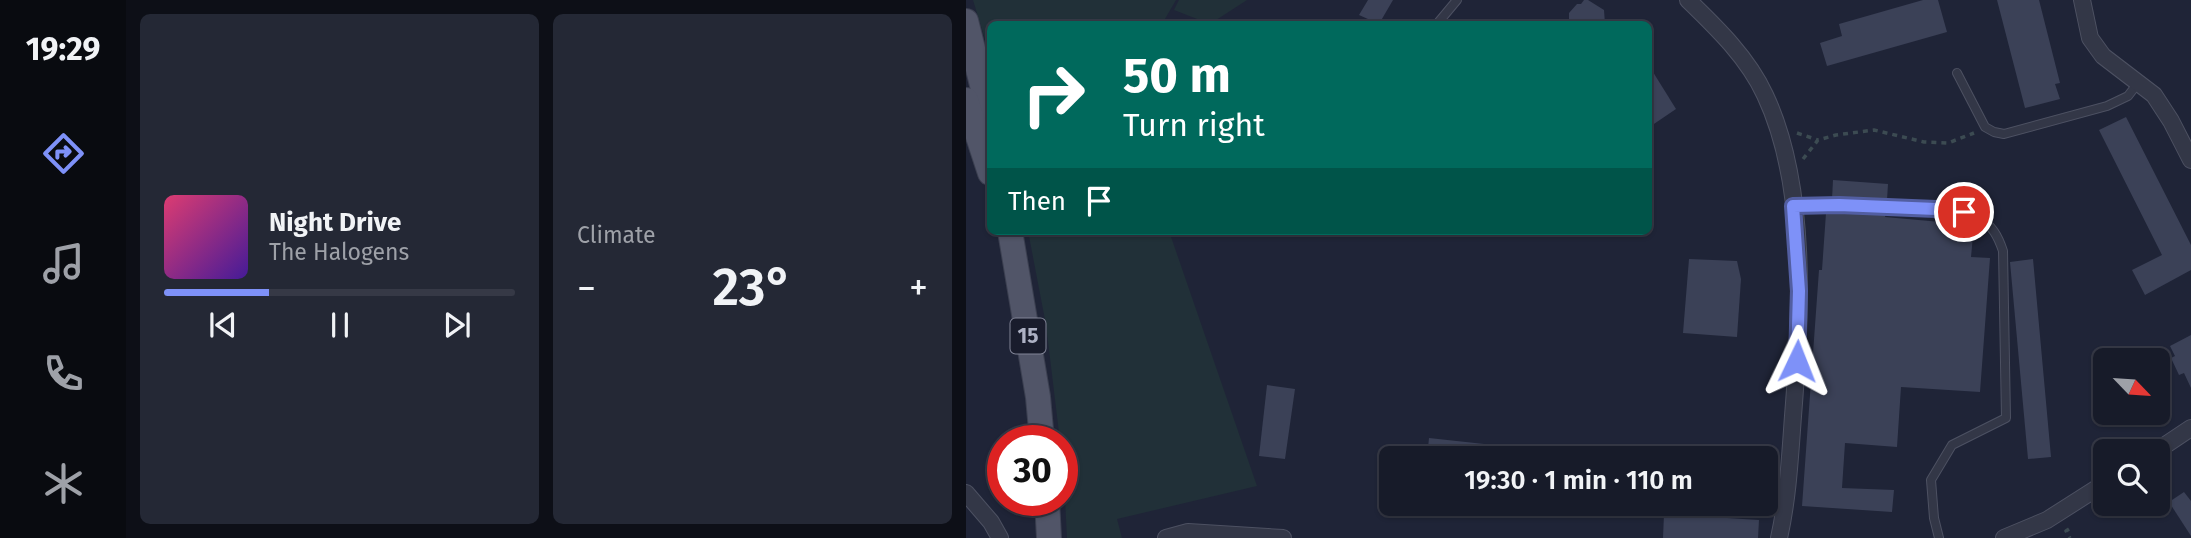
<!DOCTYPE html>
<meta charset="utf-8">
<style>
body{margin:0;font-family:"Fira Sans",sans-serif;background:#242835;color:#f1f3f6;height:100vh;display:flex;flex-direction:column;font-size:26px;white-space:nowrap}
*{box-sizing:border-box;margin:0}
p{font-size:23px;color:#9ea1a8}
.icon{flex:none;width:38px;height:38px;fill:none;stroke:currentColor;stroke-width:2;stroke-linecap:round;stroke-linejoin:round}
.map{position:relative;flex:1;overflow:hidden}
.drawer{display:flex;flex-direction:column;gap:14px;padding:14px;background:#0d0f17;width:840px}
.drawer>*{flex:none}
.banner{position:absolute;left:21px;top:21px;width:665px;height:214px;border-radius:10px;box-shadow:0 2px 5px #0004,0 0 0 2px #363946;background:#00695c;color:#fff;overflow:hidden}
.needle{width:46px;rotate:115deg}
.buttons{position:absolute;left:1127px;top:348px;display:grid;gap:14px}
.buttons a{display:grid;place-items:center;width:77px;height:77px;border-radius:10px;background:#171b29;box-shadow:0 2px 5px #0004,0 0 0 2px #363946;font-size:35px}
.speed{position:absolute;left:21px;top:425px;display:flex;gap:14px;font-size:35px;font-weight:700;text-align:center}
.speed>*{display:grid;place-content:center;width:91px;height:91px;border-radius:50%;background:#171b29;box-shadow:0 2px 5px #0004,0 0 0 2px #363946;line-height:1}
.speed .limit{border:10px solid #d22;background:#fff;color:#111}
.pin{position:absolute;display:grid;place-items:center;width:60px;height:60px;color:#fff;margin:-30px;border:4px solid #fff;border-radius:50%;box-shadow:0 2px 7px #0007}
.me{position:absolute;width:77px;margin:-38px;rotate:2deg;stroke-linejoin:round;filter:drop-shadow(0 0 5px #0008)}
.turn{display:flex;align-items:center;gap:24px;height:147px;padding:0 21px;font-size:32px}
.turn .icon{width:91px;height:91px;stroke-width:2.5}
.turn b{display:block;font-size:49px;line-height:60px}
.then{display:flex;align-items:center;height:66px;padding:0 21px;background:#0003;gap:14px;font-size:26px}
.big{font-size:52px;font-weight:600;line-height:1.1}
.drawer .widget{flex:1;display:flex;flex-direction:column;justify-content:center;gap:10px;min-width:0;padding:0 24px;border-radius:10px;background:#242835}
.song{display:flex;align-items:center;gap:21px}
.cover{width:84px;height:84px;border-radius:10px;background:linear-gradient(135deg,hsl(340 70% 55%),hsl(260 70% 35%))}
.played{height:7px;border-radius:4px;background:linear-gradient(90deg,#7e91f8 30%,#363946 30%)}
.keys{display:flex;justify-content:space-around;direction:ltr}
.heat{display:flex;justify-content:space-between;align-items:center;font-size:38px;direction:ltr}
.drawer .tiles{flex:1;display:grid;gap:14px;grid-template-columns:repeat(2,1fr)}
.trip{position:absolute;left:413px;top:446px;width:399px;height:70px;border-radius:10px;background:#171b29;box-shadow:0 2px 5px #0004,0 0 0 2px #363946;font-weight:600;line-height:70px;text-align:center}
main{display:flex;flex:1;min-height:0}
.tabs{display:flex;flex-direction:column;width:126px;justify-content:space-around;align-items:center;background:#090b10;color:#9ea1a8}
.tabs .icon{width:49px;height:49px}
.tabs .active{color:#7e91f8}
.tabs b{font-size:32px;color:#f1f3f6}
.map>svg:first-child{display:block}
.green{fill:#213038}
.building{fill:#3b4157}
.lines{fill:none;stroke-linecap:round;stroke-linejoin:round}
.service-casing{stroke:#4d5162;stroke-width:10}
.minor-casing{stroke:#4d5162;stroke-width:18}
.primary-casing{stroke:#3c4051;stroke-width:26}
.path{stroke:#3c4b52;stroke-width:3.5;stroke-dasharray:5 5;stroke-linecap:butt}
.service{stroke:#333747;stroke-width:8}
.minor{stroke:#333747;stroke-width:16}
.primary{stroke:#515568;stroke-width:24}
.route-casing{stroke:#525ea1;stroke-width:18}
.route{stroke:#7e91f8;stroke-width:12}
.labels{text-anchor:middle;stroke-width:6;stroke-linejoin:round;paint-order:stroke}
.shield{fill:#191c2c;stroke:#818496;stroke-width:2}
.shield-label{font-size:21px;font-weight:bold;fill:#adb1c4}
</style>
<main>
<nav class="tabs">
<b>19:29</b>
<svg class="icon active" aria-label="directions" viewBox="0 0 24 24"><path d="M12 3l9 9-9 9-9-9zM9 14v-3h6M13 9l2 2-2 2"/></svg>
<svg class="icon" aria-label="music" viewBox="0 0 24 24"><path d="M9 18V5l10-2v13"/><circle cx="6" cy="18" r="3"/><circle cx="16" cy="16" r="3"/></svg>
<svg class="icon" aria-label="phone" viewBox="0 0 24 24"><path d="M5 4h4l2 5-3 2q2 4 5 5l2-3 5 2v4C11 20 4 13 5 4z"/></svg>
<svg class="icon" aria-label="climate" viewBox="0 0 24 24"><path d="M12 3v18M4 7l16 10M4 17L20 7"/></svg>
</nav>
<section class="drawer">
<div class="tiles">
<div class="widget">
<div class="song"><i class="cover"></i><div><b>Night Drive</b><p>The Halogens</p></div></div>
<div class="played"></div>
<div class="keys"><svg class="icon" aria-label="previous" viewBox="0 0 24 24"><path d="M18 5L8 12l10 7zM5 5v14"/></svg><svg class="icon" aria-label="pause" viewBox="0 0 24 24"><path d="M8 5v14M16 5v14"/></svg><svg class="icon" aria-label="next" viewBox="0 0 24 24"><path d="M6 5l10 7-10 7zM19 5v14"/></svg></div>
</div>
<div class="widget"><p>Climate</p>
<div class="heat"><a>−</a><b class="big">23°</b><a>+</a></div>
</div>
</div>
</section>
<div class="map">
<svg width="1225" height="538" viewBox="0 0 1225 538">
<rect width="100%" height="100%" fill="#1f2437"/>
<g class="green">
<polygon points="7,0 210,0 196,24 24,24 24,56"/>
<polygon points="213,0 281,0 244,24 208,10"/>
<polygon points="62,231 203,231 291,486 151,519 156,538 101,538 96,441 94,441 80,325"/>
</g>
<g class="building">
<polygon points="402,0 427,0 413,24 393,15"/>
<polygon points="618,0 622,0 638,10 639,24 603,24 603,13 611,4 615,4"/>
<polygon points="957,0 972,0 981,32 861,66 854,43 876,36 873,24"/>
<polygon points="1031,0 1073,0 1094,83 1089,84 1094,99 1059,108"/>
<polygon points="682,64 710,109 682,128"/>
<polygon points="1160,117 1225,245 1225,270 1179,295 1166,270 1196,255 1133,130"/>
<polygon points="867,180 922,184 921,200 866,199"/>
<polygon points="876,212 920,213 919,217 1008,225 1005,257 1024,258 1014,392 935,387 931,447 879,443 876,488 928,490 926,512 836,506 853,270 856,270 860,213"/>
<polygon points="723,259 771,261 775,279 771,337 717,333"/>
<polygon points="1067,259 1085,457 1062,459 1044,262"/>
<polygon points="1225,335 1225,388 1218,373 1213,375 1205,358 1209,356 1204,346"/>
<polygon points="301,385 329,389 319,459 293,456"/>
<polygon points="463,438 555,448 555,458 461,458"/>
<polygon points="1218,492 1225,501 1225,536 1203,502"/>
<polygon points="698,514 793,520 792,538 697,538"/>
</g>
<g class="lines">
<defs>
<g id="service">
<polyline points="471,24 491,0"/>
<polyline points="991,73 1019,127 1028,132 1038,134 1141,106 1162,96 1172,83"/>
<path d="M827,207c32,-3 65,-1 98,0 27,1 62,-3 87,10 14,8 20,19 25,34l3,167 -54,27 -21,35 3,38 5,20"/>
</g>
<g id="minor">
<path d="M722,0c29,28 60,58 77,95 43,91 36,222 28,321 -3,41 -5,82 -14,122"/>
<polyline points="1116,0 1124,38 1137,56 1188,95 1205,121 1225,160"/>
<polyline points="1189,452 1225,428"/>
<polyline points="0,493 25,522 34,538"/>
<polyline points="200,538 222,532 317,538"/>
<polyline points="1038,538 1081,520 1139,483"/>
</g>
<g id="primary">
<polyline points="0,21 24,117"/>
<polyline points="0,100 24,173"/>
<polyline points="44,231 72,397 76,441"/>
<polyline points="81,500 83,538"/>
</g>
</defs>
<use href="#service" class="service-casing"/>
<use href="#minor" class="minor-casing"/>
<use href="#primary" class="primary-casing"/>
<g class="path">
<polyline points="831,133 852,140"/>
<polyline points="837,159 852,140 870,135 908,130 958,142 982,143 1008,133"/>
<polyline points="1103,529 1100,531 1104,538"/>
</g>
<use href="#service" class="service"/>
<use href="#minor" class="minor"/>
<use href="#primary" class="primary"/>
</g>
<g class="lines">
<defs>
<polyline id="route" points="831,361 833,291 827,206 873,205 970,209 998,212"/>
</defs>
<use href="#route" class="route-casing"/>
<use href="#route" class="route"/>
</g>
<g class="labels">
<rect class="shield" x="44.5" y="318.5" width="35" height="35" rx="5"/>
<g class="shield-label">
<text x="62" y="343">15</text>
</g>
</g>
</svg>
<div class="buttons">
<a><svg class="needle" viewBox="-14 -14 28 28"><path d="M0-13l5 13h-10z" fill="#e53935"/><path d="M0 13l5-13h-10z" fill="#9ea1a8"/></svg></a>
<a><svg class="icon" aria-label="search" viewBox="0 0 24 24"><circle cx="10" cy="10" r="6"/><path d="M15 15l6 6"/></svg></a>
</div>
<div class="speed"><div class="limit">30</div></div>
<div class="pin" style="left:998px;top:212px;background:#d93025"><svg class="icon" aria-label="arrive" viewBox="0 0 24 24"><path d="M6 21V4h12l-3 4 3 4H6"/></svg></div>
<svg class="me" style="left:831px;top:361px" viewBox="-20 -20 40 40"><path d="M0-17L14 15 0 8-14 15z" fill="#7e91f8" stroke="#fff" stroke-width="4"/></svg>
<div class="trip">19:30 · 1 min · 110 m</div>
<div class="banner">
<div class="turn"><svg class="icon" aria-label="right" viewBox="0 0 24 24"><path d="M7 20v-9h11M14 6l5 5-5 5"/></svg><div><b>50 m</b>Turn right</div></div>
<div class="then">Then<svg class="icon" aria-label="arrive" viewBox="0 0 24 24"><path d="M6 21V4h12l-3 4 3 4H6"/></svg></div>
</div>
</div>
</main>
